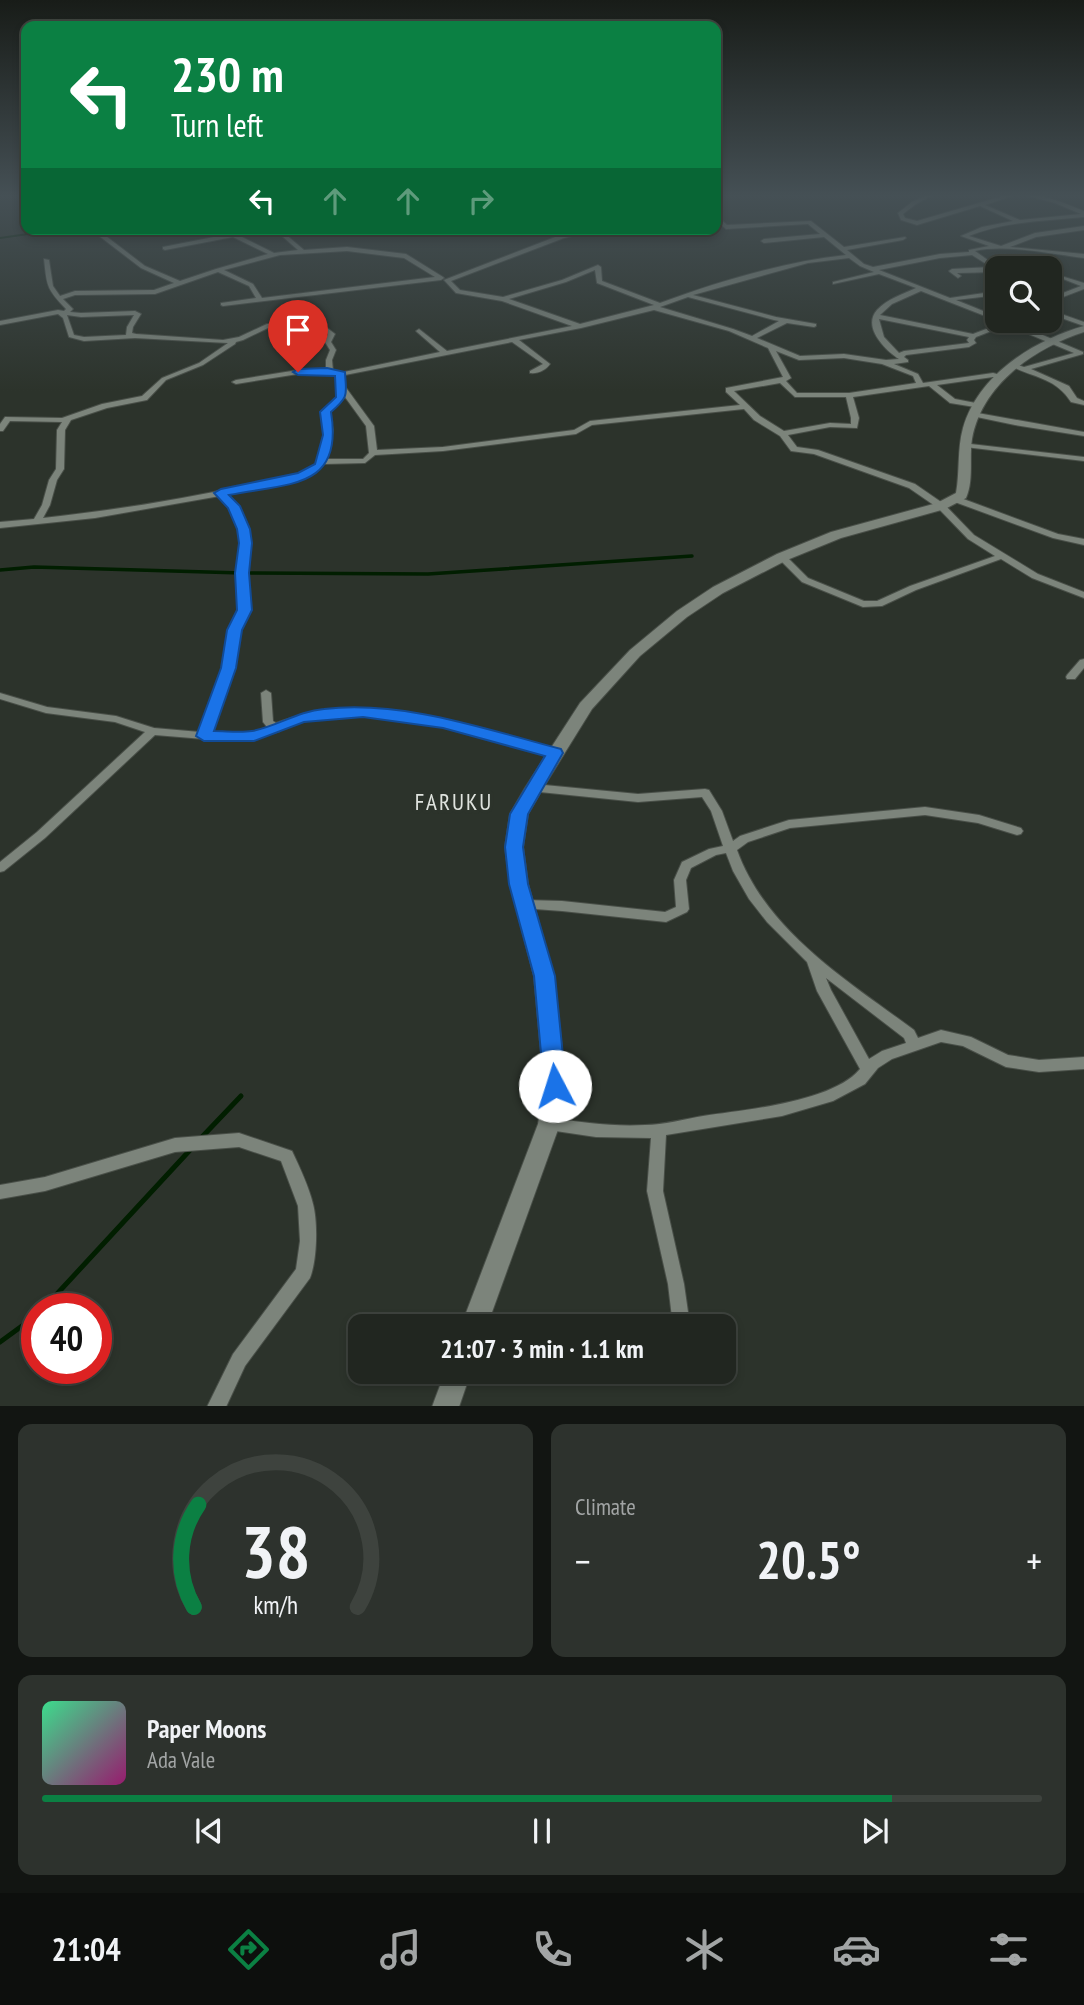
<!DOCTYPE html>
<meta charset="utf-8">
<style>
body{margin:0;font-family:"PT Sans Narrow",sans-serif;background:#2d322d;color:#f1f3f6;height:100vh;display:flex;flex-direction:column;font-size:26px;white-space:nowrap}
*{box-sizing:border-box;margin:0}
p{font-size:23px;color:#a2a5a5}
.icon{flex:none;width:38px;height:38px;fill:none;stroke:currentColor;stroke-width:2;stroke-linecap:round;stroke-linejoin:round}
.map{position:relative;height:1406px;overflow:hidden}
.drawer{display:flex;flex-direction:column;gap:18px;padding:18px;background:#121512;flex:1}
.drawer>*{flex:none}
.banner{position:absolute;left:21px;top:21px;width:700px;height:214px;border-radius:14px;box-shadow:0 4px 10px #0003,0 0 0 2px #3e433e;background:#0b8043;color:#fff;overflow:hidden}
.fabs{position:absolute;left:985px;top:256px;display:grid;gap:14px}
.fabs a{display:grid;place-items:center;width:77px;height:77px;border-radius:14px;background:#212620;box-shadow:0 4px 10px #0003,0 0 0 2px #3e433e;font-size:35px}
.speed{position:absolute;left:21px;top:1293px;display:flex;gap:14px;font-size:35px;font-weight:700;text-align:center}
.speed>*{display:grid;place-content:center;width:91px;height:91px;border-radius:50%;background:#212620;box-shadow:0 4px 10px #0003,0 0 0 2px #3e433e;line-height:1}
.speed .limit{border:10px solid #d22;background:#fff;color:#111}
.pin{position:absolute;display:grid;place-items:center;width:60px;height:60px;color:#fff;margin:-72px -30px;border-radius:50% 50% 50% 0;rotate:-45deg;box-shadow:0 0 7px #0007}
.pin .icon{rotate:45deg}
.me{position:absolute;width:77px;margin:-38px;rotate:355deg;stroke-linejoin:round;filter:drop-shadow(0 0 5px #0008)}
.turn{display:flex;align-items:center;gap:24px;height:147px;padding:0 35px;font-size:32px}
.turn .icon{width:91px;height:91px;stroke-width:2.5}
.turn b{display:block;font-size:49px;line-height:60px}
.lanes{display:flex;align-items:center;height:66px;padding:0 35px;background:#0003;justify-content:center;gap:35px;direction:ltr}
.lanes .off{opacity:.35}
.big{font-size:52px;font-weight:700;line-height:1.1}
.drawer .widget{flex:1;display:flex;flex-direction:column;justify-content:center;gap:10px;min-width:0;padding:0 24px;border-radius:14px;background:#2d322d}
.drawer .dial{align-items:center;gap:0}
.dial svg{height:182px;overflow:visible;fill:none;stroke:#3e433e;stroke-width:7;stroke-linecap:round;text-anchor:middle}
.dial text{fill:#f1f3f6;stroke:none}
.song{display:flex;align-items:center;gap:21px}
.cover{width:84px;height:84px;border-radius:10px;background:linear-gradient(135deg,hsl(150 70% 55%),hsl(320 70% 35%))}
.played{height:7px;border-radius:4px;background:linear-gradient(90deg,#0b8043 85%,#3e433e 85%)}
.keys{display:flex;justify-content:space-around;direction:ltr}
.heat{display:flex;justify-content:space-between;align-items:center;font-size:38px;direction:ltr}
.drawer .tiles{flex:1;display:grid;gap:18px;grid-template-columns:1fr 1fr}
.widget:last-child{grid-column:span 2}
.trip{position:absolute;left:348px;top:1314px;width:388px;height:70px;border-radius:14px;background:#212620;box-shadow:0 4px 10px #0003,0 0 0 2px #3e433e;font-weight:700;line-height:70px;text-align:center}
.dock{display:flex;height:112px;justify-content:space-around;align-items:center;background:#0d0f0d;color:#a2a5a5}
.dock .icon{width:49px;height:49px}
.dock .selected{color:#0b8043}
.dock b{font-size:32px;color:#f1f3f6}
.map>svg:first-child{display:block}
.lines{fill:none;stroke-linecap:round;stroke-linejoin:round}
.stream-far2{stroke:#011e00;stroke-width:2}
.stream-far1{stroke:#011e00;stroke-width:3.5}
.stream{stroke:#011e00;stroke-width:5}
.street-casing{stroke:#494f48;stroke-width:2}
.secondary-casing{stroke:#494f48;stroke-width:2}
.street{fill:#7c847b;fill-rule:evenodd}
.secondary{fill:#7c847b;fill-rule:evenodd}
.route{fill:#1a73e8;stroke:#114b97;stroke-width:2}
.labels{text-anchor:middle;stroke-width:7;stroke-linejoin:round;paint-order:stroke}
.quarter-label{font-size:23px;letter-spacing:2px;fill:#dfe3de;stroke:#2c332b}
</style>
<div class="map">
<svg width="1084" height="1407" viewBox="0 0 1084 1407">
<rect width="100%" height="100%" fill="#2c332b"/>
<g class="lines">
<polyline class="stream-far2" points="0,238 63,229"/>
<polyline class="stream-far1" points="0,570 34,567 242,573 428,574 692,556"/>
<g class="stream">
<polyline points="201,1138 241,1096"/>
<polyline points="43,1309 191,1149"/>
<polyline points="0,1342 37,1315"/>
</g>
<defs>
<g id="street">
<path d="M929,194h6l-19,10 -13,10 2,4 12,3 93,-27h8l-33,11 35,15 61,-6 -26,-11 -34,-9c22,0 43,9 63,17v6c-38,4 -79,4 -115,19l32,10 34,-13 49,-7v4l-48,7 -26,10 74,7v4c-31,-4 -79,-14 -109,-7l24,17 -1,4 -41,1 4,3 -3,2 -8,-6 -1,-1 3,-2 39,-2 -19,-12 -32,3 -61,12 71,28 48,-7v4l-42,5 42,17v3h9l76,32v2l-52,15 38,17 8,12 7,3v4l-13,-3c-16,-25 -37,-24 -60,-36l3,-2 10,3 50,-14 -67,-28 -31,12 -2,3 2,3 -7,4 -63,8 -2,2 4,3v2l-14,2 24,10 5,9 70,-10 12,3v2l-12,-1 -56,8 18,14 26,5v4l-31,-5 -21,-17 -76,11 6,21 -2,10 -27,-1 -42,8 9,12 21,3 97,34 29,20 30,31 64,39 46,18v6l-52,-20 -31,-19 -85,31 -34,16 -19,1 -61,-25 -23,-23v-4h6l23,23 56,23h13l33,-15 85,-30 -27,-17 -30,-31 -29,-20 -95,-34 -23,-3 -11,-15 -26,-16 -10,-11 -152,16 -16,9 -133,17 -68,4 -10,8 -41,1c-17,19 -72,25 -97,31l11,12 10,22 2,14 -3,30 3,36 -11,21 -6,38 -22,64 42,1 14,-6 -4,-5 -2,-29 5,-3 5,3 2,28 3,2c92,-35 193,3 283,28l2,2 -2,2 -4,1c-87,-23 -185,-62 -274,-27l-1,2 -26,8h-50l-49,-4 -110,103 -41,33 -4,1v-10l37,-30 108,-100 -30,-10 -69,-9 -46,-14v-6l47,14 69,9 38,12 46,4 23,-64 6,-38 11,-21 -3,-36 5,-30 -2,-14 -10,-21 -10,-12 -125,22 -95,10v-6l34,-3 8,-14 7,-25 7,-11 1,-39 5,-8 -52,-1 -7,10h-3v-7l5,-7 57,1 40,-14 40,-8 20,-18 37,-15 29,-20 -93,-5 -51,3 -15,-4 -6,-19 -5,-4 -58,11v-4l58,-11 6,1 2,-2c-20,-21 -19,-23 -22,-50l5,1 4,26 7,10 15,-5 79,-1 20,-7 -33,-15 -47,-36v-2h4l47,36 35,15 36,-12 52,-15 -35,-17 -68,13 -2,-1v-2l71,-14 40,20 24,-3 -16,-14v-2l2,-1 20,17 43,-3 59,7 37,23 1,1 -3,2 -218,26 -2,-1v-2l35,-5 -7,-12 -31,-14 -63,22 -80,1 -12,4 10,10 -3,3 11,1 54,-2 6,3 -8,13 -1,6 4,1 87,6 16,-3 28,-13h55l13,10 -4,8 5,8 -4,10 1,11 6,2 101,-21 -23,-20 -1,-1 3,-2 28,22 125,-25 -70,-25 -46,-8 -12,-13 119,-46 15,-2 3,2 -17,4 -113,43 9,9 43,7 59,-17 36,-15 3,2 1,14 58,22c59,-22 123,-41 186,-48l-22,-18 -60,6 -3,-2 3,-2 56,-5 -12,-10 -82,5 -10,-9v-5l11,10 84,-4 33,26 61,-10 1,1 -3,2 -56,10 17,14 9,3 67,-13 29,-2v-2l20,-4 -28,-10 21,-9 31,-6 -33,-15 -63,19 -16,-5 -3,-7 14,-11zM347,251l57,7 31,19 -173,21 -9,-14 -29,-14 56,-15zM849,258l11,8 14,6 -41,10v2l46,-10 37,14c-13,6 -29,11 -39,22 -15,17 8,40 22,49l-13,1 -42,-6 -44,2 -43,-18 30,-15 27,4 2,-1v-2l-40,-7 -83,-22 115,-32zM595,270l2,13 57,22 -74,19 -71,-25 57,-17zM921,291l77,30 4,2 -29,11 -93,-19 12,-11zM688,297l86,23 5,1 -27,15 -19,-7 -73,-22zM654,310l75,21 39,17 15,29 -57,11v4l14,13 -150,16 -16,9 -131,17 -66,3 -3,-24 -30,-41 1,-10 167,-33 31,22 -13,7v2c8,1 16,-3 20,-9l-31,-24 62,-12zM67,315l14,2 53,-2 -7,12 -1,8 -42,2 -10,-2zM879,319l90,18 -2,3 2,3 -65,8 -5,2 -15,-16zM268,328h52l8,6 -3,8 5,8 -4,10v11l-28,-1 -62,10 -4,2 4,2 62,-10 40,1 -2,10 3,4 -1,8 -17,15c3,14 7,41 -4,52 -15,14 -42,15 -61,19 -70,16 -141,27 -213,35l7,-13 7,-25 7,-11 1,-39 6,-10 36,-12 40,-8 19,-20 37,-15 32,-21 1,-2 7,-2zM776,351l23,9 45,-2 38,6 31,12 3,7 -67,10h-52l-11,-12 5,-3zM780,383l15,14h51l5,21v6l-21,-1 -46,8 -24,-15 -26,-25zM345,397l21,29 3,27 -6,6h-36l6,-29 -4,-17z"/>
<polygon points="1058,275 1084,283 1084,289 1050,302 1050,298 1081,286 1058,277"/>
<polygon points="1050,310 1084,322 1084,326 1050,314"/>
<polygon points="972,412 1084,432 1084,436 1015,425 972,416"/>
<polygon points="962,443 1084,457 1084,461 965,447 961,445"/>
<polygon points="952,497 958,497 1058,534 1084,539 1084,545 1053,538 952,501"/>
<polygon points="1084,659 1084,668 1075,679 1067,679 1066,677 1067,675 1080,660"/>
<path d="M534,784l104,10 67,-5 4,1 13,21 11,30 7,-5 49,-16 136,-13 54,8 42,13 2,3 -2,3 -4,1 -39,-12 -53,-8 -135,13 -42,14 -11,8c29,81 111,131 177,180l4,8 23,-8 30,7 37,18 31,5 45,-3v12l-45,3 -33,-5 -43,-21 -22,-4 -49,17 -14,9 -13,16 -32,17 -51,15 -116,19 -3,56 21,93 6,42h-17l-5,-42 -21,-93 4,-53 -55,-1 -47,-7 -5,-1 -2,-5 2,-5 5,-1c32,4 64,9 96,7 19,0 39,-6 58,-9 41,-6 130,-14 157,-47l-43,-78 -10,-29 -40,-40 -18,-23 -16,-28 -7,-18 -10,2 -25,13 -5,12 3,29 -2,3 -21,10 -104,-11 -41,-3 -2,-3 2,-3 4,-2 37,1 103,11 11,-5 -2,-27 8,-18 27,-13 14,-3 -12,-35 -9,-14 -64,5 -108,-11 -2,-3 2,-3zM826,978l78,60 2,5 -24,8 -13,8 -38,-69z"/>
<path d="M239,1133l53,18c8,17 17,36 21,53 5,19 4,56 -3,74l-65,88 -19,41h-19l26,-53 63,-85 4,-28 -2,-35 -17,-45 -42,-14 -64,5 -130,39 -45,8v-14l45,-8 130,-39z"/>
</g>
<g id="secondary">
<path d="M1084,326v6c-49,16 -102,52 -112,107 -3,19 2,41 -6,59l-21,11 -104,29 -54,22 -64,33 -36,24 -47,39 -48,53 -49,79 -15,26 -5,33 5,37 26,92 12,110 -6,38 -73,202h-26l77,-202 6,-38 -10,-110 -24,-92 -5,-37 5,-33 15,-26 55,-85 50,-53 47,-39 36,-24 64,-33 54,-22 106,-29 19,-10c4,-22 1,-44 7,-65 15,-53 71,-88 121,-102z"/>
<polygon points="445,1372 471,1372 459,1407 432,1407"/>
</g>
</defs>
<use href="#street" class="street-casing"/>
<use href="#secondary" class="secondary-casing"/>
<use href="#street" class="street"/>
<use href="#secondary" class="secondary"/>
</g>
<linearGradient id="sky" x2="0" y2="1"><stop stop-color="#181c18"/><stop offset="0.5" stop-color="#455055"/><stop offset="1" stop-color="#455055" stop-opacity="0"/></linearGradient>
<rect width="1084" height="391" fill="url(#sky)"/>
<path class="route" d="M327,368l18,4c1,22 5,24 -14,40 13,78 -43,71 -102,83l11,11 10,23 2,14 -3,30 3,37 -10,20 -6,38 -22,63c12,0 26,2 38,0 24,-4 46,-20 72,-22 79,-9 161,20 237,40l2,4 -35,61 -5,33 5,37 27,92 11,110 -4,7 -7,2 -8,-2 -3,-7 -10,-110 -25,-92 -4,-37 5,-33 35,-58 -102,-28 -80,-11 -59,5 -50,19h-50l-8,-5 25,-68 6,-38 10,-20 -2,-37 4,-30 -2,-14 -9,-21 -14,-15 7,-4 77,-16 17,-9 8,-29 -3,-23 16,-15 -1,-21 -37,-1 -5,-3 5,-3z"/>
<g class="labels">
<g class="quarter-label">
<text x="454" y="810">FARUKU</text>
</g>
</g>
</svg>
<div class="fabs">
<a><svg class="icon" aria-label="search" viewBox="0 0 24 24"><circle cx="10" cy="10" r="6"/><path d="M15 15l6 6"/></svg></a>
</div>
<div class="speed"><div class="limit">40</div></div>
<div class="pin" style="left:298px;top:372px;background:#d93025"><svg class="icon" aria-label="arrive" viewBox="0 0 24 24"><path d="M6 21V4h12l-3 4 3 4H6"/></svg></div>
<svg class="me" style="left:555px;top:1086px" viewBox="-20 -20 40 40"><circle r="19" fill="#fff"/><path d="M0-13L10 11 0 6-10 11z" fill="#1a73e8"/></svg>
<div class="trip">21:07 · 3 min · 1.1 km</div>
<div class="banner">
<div class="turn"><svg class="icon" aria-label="left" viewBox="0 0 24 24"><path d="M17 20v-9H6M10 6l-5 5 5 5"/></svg><div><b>230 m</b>Turn left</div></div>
<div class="lanes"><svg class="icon" aria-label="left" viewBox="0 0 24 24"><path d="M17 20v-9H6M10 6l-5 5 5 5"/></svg><svg class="icon off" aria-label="ahead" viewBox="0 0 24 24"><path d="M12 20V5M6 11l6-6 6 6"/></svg><svg class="icon off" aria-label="ahead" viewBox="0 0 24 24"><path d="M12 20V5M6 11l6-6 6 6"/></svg><svg class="icon off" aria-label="right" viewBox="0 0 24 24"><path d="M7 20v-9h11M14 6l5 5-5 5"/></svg></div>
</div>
</div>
<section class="drawer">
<div class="tiles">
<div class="widget dial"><svg viewBox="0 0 100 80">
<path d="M14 69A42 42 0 1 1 86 69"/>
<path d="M14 69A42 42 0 0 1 16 24" stroke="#0b8043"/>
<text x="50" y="56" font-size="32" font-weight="700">38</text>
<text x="50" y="72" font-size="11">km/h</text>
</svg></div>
<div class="widget"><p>Climate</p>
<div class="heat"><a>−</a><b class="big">20.5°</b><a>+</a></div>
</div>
<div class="widget">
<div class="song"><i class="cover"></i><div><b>Paper Moons</b><p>Ada Vale</p></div></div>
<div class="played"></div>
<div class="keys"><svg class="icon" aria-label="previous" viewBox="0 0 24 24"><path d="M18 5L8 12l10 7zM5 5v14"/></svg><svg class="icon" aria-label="pause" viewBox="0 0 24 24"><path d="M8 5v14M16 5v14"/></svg><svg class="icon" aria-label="next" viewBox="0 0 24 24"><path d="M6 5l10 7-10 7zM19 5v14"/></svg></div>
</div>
</div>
</section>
<nav class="dock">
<b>21:04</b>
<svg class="icon selected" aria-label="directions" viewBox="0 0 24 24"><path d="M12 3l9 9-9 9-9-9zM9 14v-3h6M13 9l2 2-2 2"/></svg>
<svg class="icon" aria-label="music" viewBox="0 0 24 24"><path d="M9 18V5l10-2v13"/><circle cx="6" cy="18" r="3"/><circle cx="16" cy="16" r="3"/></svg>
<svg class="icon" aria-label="phone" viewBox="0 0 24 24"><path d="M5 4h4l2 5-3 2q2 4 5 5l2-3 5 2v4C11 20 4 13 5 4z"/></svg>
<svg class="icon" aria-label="climate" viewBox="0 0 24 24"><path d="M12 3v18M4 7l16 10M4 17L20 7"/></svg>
<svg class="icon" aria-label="car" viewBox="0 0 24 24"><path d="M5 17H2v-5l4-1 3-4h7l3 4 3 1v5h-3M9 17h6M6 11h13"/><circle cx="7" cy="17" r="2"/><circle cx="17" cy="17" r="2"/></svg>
<svg class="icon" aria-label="filters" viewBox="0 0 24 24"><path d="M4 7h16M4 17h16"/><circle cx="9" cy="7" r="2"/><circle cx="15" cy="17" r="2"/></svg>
</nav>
